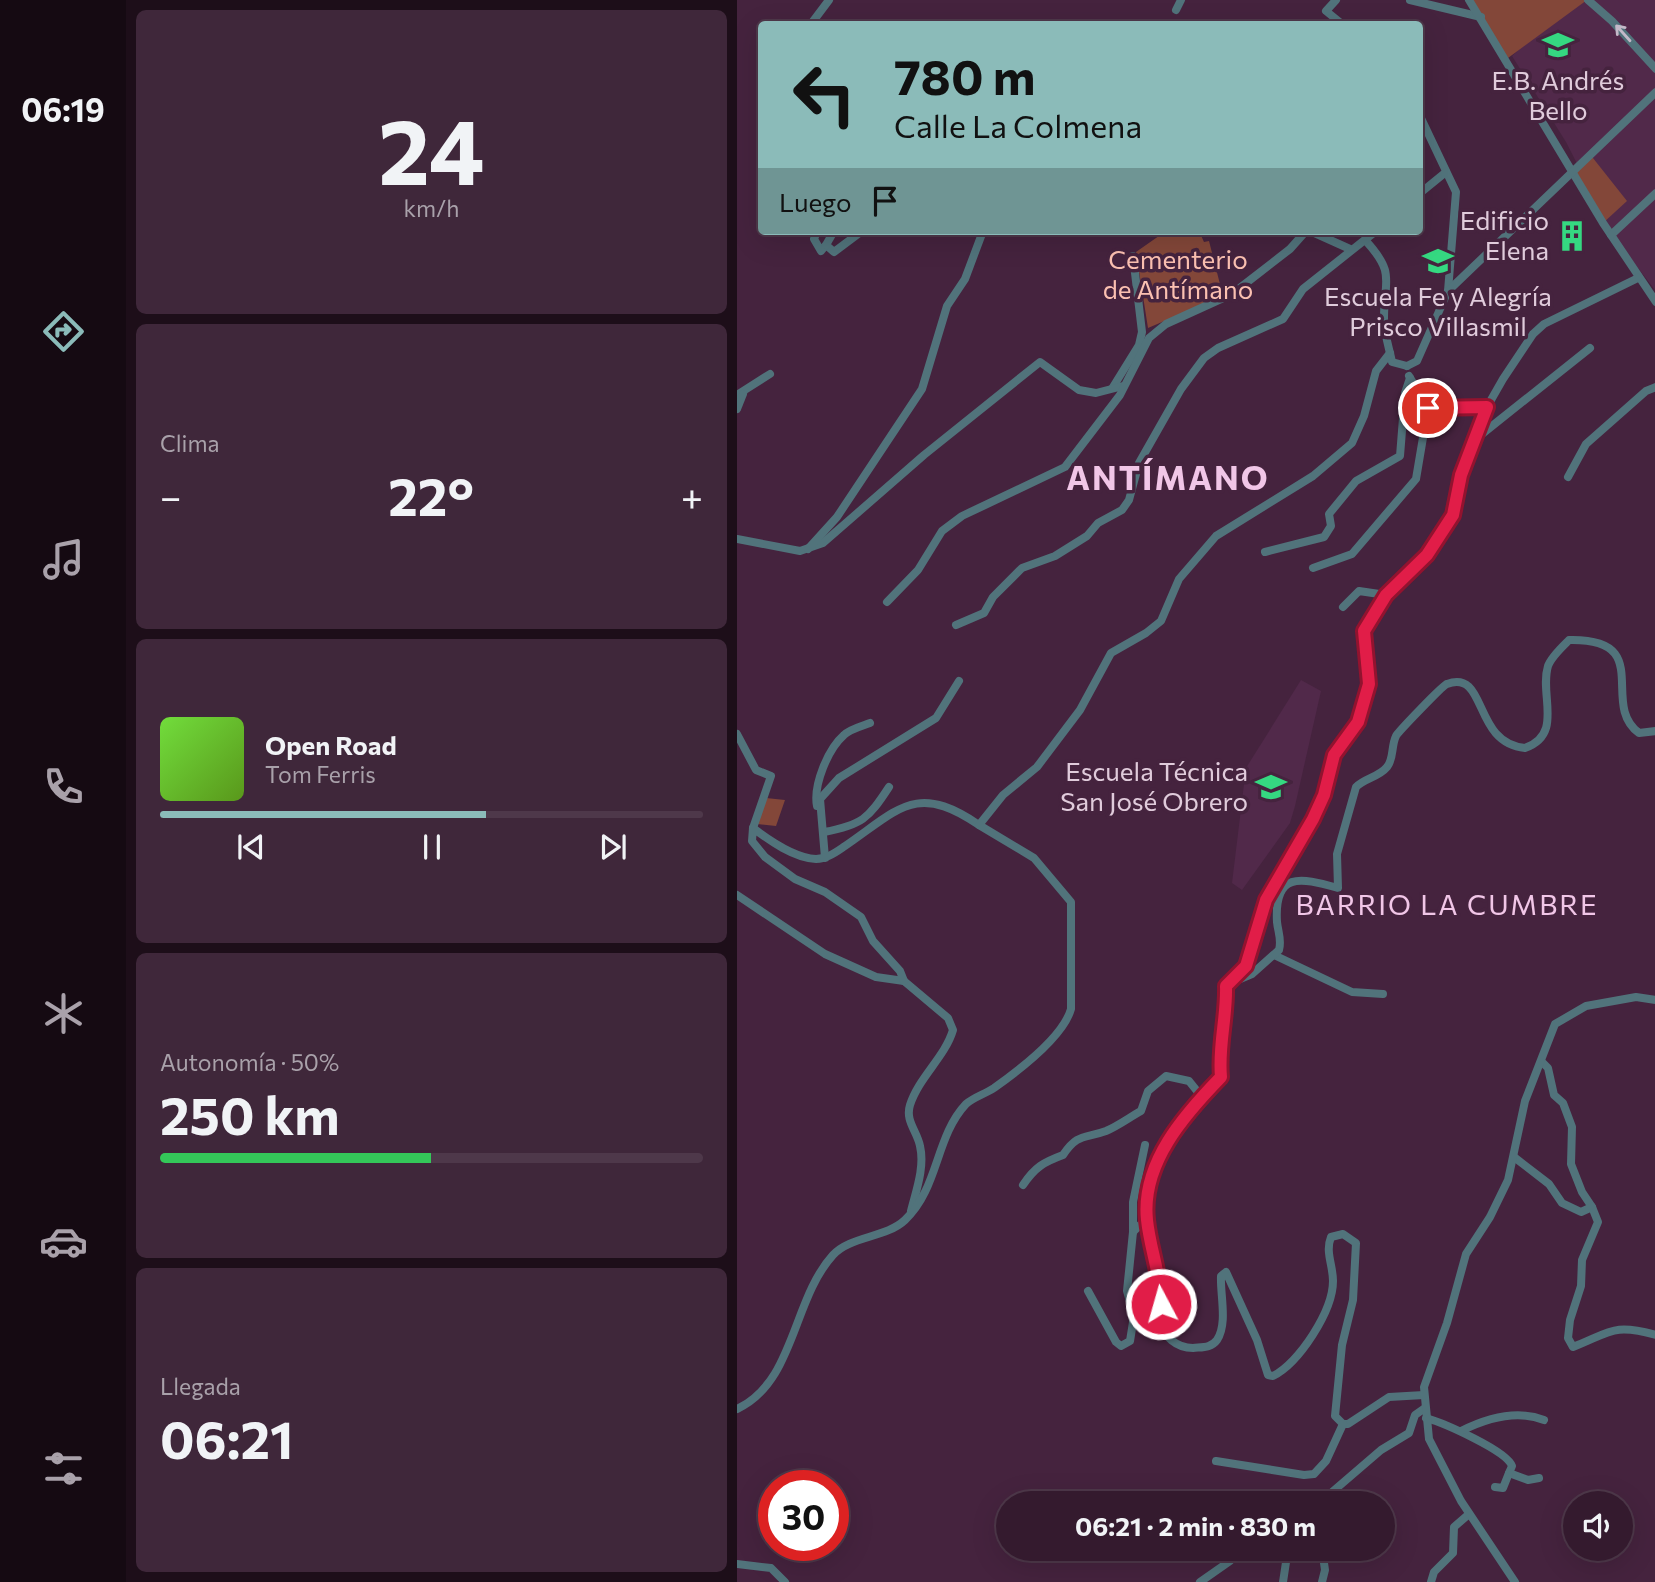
<!DOCTYPE html>
<html lang="es">
<meta charset="utf-8">
<style>
body{margin:0;font-family:Commissioner,sans-serif;background:#3f273a;color:#f1f3f6;height:100vh;display:flex;flex-direction:column;font-size:26px;white-space:nowrap}
*{box-sizing:border-box;margin:0}
p{font-size:23px;color:#a9a1aa}
.icon{flex:none;width:38px;height:38px;fill:none;stroke:currentColor;stroke-width:2;stroke-linecap:round;stroke-linejoin:round}
.map{position:relative;flex:1;overflow:hidden}
.panel{display:flex;flex-direction:column;gap:10px;padding:10px;background:#1d0e19;width:611px}
.panel>*{flex:none}
.guide{position:absolute;left:21px;top:21px;width:665px;height:214px;border-radius:7px;box-shadow:0 7px 28px #0002,0 0 0 2px #4e384a;background:#8bbbb9;color:#111;overflow:hidden}
.fabs{position:absolute;left:826px;top:1491px;display:grid;gap:14px}
.fabs a{display:grid;place-items:center;width:70px;height:70px;border-radius:50%;background:#341a2e;box-shadow:0 7px 28px #0002,0 0 0 2px #4e384a;font-size:35px}
.speed{position:absolute;left:21px;top:1470px;display:flex;gap:14px;font-size:35px;font-weight:700;text-align:center}
.speed>*{display:grid;place-content:center;width:91px;height:91px;border-radius:50%;background:#341a2e;box-shadow:0 7px 28px #0002,0 0 0 2px #4e384a;line-height:1}
.speed .limit{border:10px solid #d22;background:#fff;color:#111}
.pin{position:absolute;display:grid;place-items:center;width:60px;height:60px;color:#fff;margin:-30px;border:4px solid #fff;border-radius:50%;box-shadow:0 2px 7px #0007}
.me{position:absolute;width:77px;margin:-38px;rotate:354deg;stroke-linejoin:round;filter:drop-shadow(0 0 5px #0008)}
.turn{display:flex;align-items:center;gap:24px;height:147px;padding:0 21px;font-size:32px}
.turn .icon{width:91px;height:91px;stroke-width:2.5}
.turn b{display:block;font-size:49px;line-height:60px}
.then{display:flex;align-items:center;height:66px;padding:0 21px;background:#0003;gap:14px;font-size:26px}
.big{font-size:52px;font-weight:700;line-height:1.1}
.panel .card{flex:1;display:flex;flex-direction:column;justify-content:center;gap:10px;min-width:0;padding:0 24px;border-radius:10px;background:#3f273a}
.panel .dial{align-items:center;gap:0}
.dial b{font-size:91px;line-height:1}
.song{display:flex;align-items:center;gap:21px}
.cover{width:84px;height:84px;border-radius:10px;background:linear-gradient(135deg,hsl(100 70% 55%),hsl(90 70% 35%))}
.played{height:7px;border-radius:4px;background:linear-gradient(90deg,#8bbbb9 60%,#4e384a 60%)}
.keys{display:flex;justify-content:space-around;direction:ltr}
.heat{display:flex;justify-content:space-between;align-items:center;font-size:38px;direction:ltr}
.charge{height:10px;border-radius:5px;background:linear-gradient(90deg,#34c759 50%,#4e384a 0)}
.trip{position:absolute;left:259px;top:1491px;width:399px;height:70px;border-radius:35px;background:#341a2e;box-shadow:0 7px 28px #0002,0 0 0 2px #4e384a;font-weight:700;line-height:70px;text-align:center}
main{display:flex;flex:1;min-height:0}
.tabs{display:flex;flex-direction:column;width:126px;justify-content:space-around;align-items:center;background:#150a12;color:#a9a1aa}
.tabs .icon{width:49px;height:49px}
.tabs .active{color:#8bbbb9}
.tabs b{font-size:32px;color:#f1f3f6}
.map>svg:first-child{display:block}
.built{fill:#51294a}
.green{fill:#834739}
.lines{fill:none;stroke-linecap:round;stroke-linejoin:round}
.minor{stroke:#51737b;stroke-width:8}
.oneway{stroke:#c3b9c8}
.route-casing{stroke:#92132f;stroke-width:18}
.route{stroke:#e11d48;stroke-width:12}
.labels{text-anchor:middle;stroke-width:7;stroke-linejoin:round;paint-order:stroke}
.poi-label{font-size:26px;fill:#e0cbdb;stroke:#45233e}
.park-label{font-size:26px;fill:#fbc0b1;stroke:#45233e}
.neighbourhood-label{font-size:28px;letter-spacing:2px;fill:#f1c6e7;stroke:#45233e}
.district-label{font-size:33px;font-weight:bold;letter-spacing:2px;fill:#f1c6e7;stroke:#45233e}
</style>
<main>
<nav class="tabs">
<b>06:19</b>
<svg class="icon active" aria-label="directions" viewBox="0 0 24 24"><path d="M12 3l9 9-9 9-9-9zM9 14v-3h6M13 9l2 2-2 2"/></svg>
<svg class="icon" aria-label="music" viewBox="0 0 24 24"><path d="M9 18V5l10-2v13"/><circle cx="6" cy="18" r="3"/><circle cx="16" cy="16" r="3"/></svg>
<svg class="icon" aria-label="phone" viewBox="0 0 24 24"><path d="M5 4h4l2 5-3 2q2 4 5 5l2-3 5 2v4C11 20 4 13 5 4z"/></svg>
<svg class="icon" aria-label="climate" viewBox="0 0 24 24"><path d="M12 3v18M4 7l16 10M4 17L20 7"/></svg>
<svg class="icon" aria-label="car" viewBox="0 0 24 24"><path d="M5 17H2v-5l4-1 3-4h7l3 4 3 1v5h-3M9 17h6M6 11h13"/><circle cx="7" cy="17" r="2"/><circle cx="17" cy="17" r="2"/></svg>
<svg class="icon" aria-label="filters" viewBox="0 0 24 24"><path d="M4 7h16M4 17h16"/><circle cx="9" cy="7" r="2"/><circle cx="15" cy="17" r="2"/></svg>
</nav>
<section class="panel">
<div class="card dial"><b>24</b><p>km/h</p></div>
<div class="card"><p>Clima</p>
<div class="heat"><a>−</a><b class="big">22°</b><a>+</a></div>
</div>
<div class="card">
<div class="song"><i class="cover"></i><div><b>Open Road</b><p>Tom Ferris</p></div></div>
<div class="played"></div>
<div class="keys"><svg class="icon" aria-label="previous" viewBox="0 0 24 24"><path d="M18 5L8 12l10 7zM5 5v14"/></svg><svg class="icon" aria-label="pause" viewBox="0 0 24 24"><path d="M8 5v14M16 5v14"/></svg><svg class="icon" aria-label="next" viewBox="0 0 24 24"><path d="M6 5l10 7-10 7zM19 5v14"/></svg></div>
</div>
<div class="card"><p>Autonomía · 50%</p><b class="big">250 km</b><div class="charge"></div></div>
<div class="card"><p>Llegada</p><b class="big">06:21</b></div>
</section>
<div class="map">
<svg width="919" height="1582" viewBox="0 0 919 1582">
<rect width="100%" height="100%" fill="#45233e"/>
<g class="built">
<polygon points="833,0 918,0 918,290 878,238 829,142 775,56"/>
<polygon points="564,680 584,691 558,806 553,823 505,890 495,883 509,768"/>
</g>
<g class="green">
<polygon points="733,0 850,0 771,58"/>
<polygon points="852,153 890,201 866,223 834,170"/>
<polygon points="429,231 462,231 467,242 472,241 486,296 411,328 399,252"/>
<polygon points="29,798 48,800 39,826 20,824"/>
</g>
<g class="lines">
<g class="minor">
<polyline points="599,0 589,11 605,24"/>
<polyline points="673,0 744,17"/>
<polyline points="732,0 866,223 919,302"/>
<polyline points="851,0 875,21 919,69"/>
<polyline points="439,10 444,0"/>
<polyline points="74,24 92,0"/>
<polyline points="682,114 719,192 711,291"/>
<polyline points="682,194 709,172"/>
<polyline points="80,231 77,239 84,251 89,245 97,252 125,231"/>
<polyline points="573,231 613,249"/>
<polyline points="874,235 919,193"/>
<path d="M629,241c30,33 18,39 18,77 0,16 5,29 8,44l15,4"/>
<polyline points="89,245 97,231"/>
<polyline points="670,366 680,361 711,291 919,92"/>
<polyline points="672,376 691,408 750,407"/>
<polyline points="376,387 402,345 405,332 396,256"/>
<polyline points="0,395 33,374"/>
<polyline points="0,409 6,394"/>
<polyline points="740,438 853,348"/>
<polyline points="831,477 849,444 909,391 919,387"/>
<polyline points="0,539 63,551 86,543 187,455 303,362 342,390 359,393 386,386"/>
<polyline points="71,549 100,517 185,389 210,306 228,279 246,231"/>
<polyline points="528,552 587,537 594,526 592,514 619,481 663,456 668,393 673,378"/>
<polyline points="576,568 615,554 679,479 691,408"/>
<polyline points="150,602 181,570 205,531 225,516 328,467 383,395 412,338 429,324 495,294 553,249 569,231"/>
<polyline points="606,607 622,591 649,595"/>
<polyline points="219,625 247,613 256,597 285,568 318,556 350,536 361,523 385,510 392,500 402,463 444,389 467,358 481,348 546,319 566,289 639,231"/>
<polyline points="0,734 19,770 34,776 16,828"/>
<path d="M80,806c-4,-21 11,-57 27,-71 6,-6 18,-9 26,-12"/>
<path d="M87,832c38,-7 44,-13 65,-45"/>
<polyline points="88,858 83,799 102,778 199,718 222,681"/>
<path d="M0,895l88,59 51,23 28,4 44,37 5,12c-8,27 -34,47 -43,75 -5,16 7,26 10,41 5,21 -4,45 -9,65"/>
<polyline points="537,955 615,992 646,994"/>
<path d="M167,981l-4,-10 -27,-30 -12,-24 -36,-25 -30,-13 -30,-22 -13,-16 1,-13c17,13 41,30 63,31 11,0 20,-7 29,-13 54,-37 71,-64 134,-21"/>
<path d="M496,982l19,-8 27,-24c3,-10 -1,-18 -2,-28 -3,-50 22,-45 61,-34l-1,-34 19,-67c9,-9 23,-10 31,-20 7,-8 4,-21 9,-31 2,-4 47,-51 51,-52 41,-15 25,59 78,64 39,-14 14,-53 23,-82 3,-9 15,-20 21,-26 87,-2 30,64 70,93l17,-2"/>
<polyline points="805,1062 811,1068 817,1095 826,1103 835,1127 834,1164 845,1192 855,1207"/>
<path d="M777,1157l35,27 13,19 19,9 11,-5 6,15 -16,38 -1,26 -11,34 -2,18 5,9c38,-15 40,-24 83,-12"/>
<path d="M286,1185c12,-18 21,-23 40,-30 15,-22 21,-16 43,-24 12,-5 24,-14 35,-20l7,-20 18,-15 23,5 12,15"/>
<polyline points="396,1232 396,1202 408,1145"/>
<polyline points="351,1291 379,1342 384,1346 393,1341 397,1316 390,1291 396,1232 410,1218"/>
<path d="M687,1395l-35,2 -41,27h-5l-8,-8 7,-71 11,-45 3,-57 -13,-9 -12,3c-6,15 2,28 2,44 0,30 -34,82 -60,95l-5,-1 -11,-35 -31,-68 -5,4c-1,19 7,47 -4,64 -6,8 -14,7 -24,8 -16,0 -30,-11 -33,-28 -2,-10 2,-22 1,-32 -4,-43 -22,-71 -7,-116 13,-39 39,-67 67,-95 -3,-31 6,-60 5,-91l20,-20 20,-66 47,-81 11,-24 10,-40 24,-33 11,-38 -5,-53 22,-36 41,-40 26,-40 8,-40 26,-68 16,-28 30,-45 11,-10 94,-46"/>
<path d="M0,1409c58,-27 55,-109 96,-154 17,-19 53,-17 72,-35 34,-32 30,-83 61,-116 8,-7 19,-10 28,-16 24,-17 69,-51 77,-79v-107l-37,-44 -55,-33 24,-30 34,-28 43,-57 31,-57 35,-20 15,-12 18,-42 37,-43 97,-60 39,-33 12,-27 12,-45 14,-18"/>
<path d="M689,1418c18,5 81,33 86,48l-3,7 19,7 11,-2"/>
<path d="M724,1431c26,-13 55,-22 83,-11"/>
<polyline points="479,1461 567,1475 577,1474 589,1461 606,1424"/>
<polyline points="758,1487 766,1488 772,1473"/>
<polyline points="587,1503 587,1499 644,1450 672,1433 678,1415 688,1408"/>
<polyline points="0,1564 34,1568 48,1582"/>
<polyline points="463,1582 493,1561 501,1549"/>
<polyline points="546,1582 551,1549"/>
<polyline points="585,1582 588,1570 585,1549"/>
<polyline points="694,1582 697,1572 716,1553 717,1527 732,1514"/>
<polyline points="778,1582 724,1501 692,1439 687,1387 710,1323 729,1254 753,1217 771,1180 788,1101 818,1024 849,1006 899,997 919,1000"/>
</g>
</g>
<defs><path id="oneway-shaft" d="M-6 0H5M1.5-3L5.5 0L1.5 3" fill="none" stroke-width="1.6" stroke-linecap="round" stroke-linejoin="round" transform="scale(1.75)"/></defs>
<use class="oneway" href="#oneway-shaft" transform="translate(886 33) rotate(-132)"/>
<g class="lines">
<defs>
<path id="route" d="M424,1304c0,-29 -11,-55 -14,-84 -6,-57 38,-106 74,-143 -3,-31 6,-60 5,-91l20,-20 20,-66 47,-81 11,-24 10,-40 24,-33 11,-38 -5,-53 22,-36 41,-40 26,-40 8,-40 26,-68 -59,1"/>
</defs>
<use href="#route" class="route-casing"/>
<use href="#route" class="route"/>
</g>
<defs>
<symbol id="school-bare" viewBox="-9 -9 18 18"><path d="M0-5L7-2L0 1L-7-2ZM-4 1L0 2.5L4 1V4Q0 6-4 4Z" fill="#35d881" stroke="#45233e" stroke-width="2.5" paint-order="stroke"/></symbol>
<symbol id="building-bare" viewBox="-9 -9 18 18"><path d="M-4-6H4V6H1V3H-1V6H-4ZM-2.5-4.3h1.7v1.8h-1.7ZM.8-4.3h1.7v1.8H.8ZM-2.5-1h1.7V.8h-1.7ZM.8-1h1.7V.8H.8Z" fill="#35d881" stroke="#45233e" stroke-width="2.5" paint-order="stroke"/></symbol>
</defs>
<g fill-rule="evenodd">
<use href="#school-bare" x="799" y="23" width="44" height="44"/>
<use href="#building-bare" x="813" y="214" width="44" height="44"/>
<use href="#school-bare" x="679" y="239" width="44" height="44"/>
<use href="#school-bare" x="512" y="765" width="44" height="44"/>
</g>
<g class="labels">
<g class="poi-label">
<text x="821" y="90">E.B. Andrés<tspan x="821" dy="30">Bello</tspan></text>
<text x="812" y="230" text-anchor="end">Edificio<tspan x="812" dy="30">Elena</tspan></text>
<text x="701" y="306">Escuela Fe y Alegría<tspan x="701" dy="30">Prisco Villasmil</tspan></text>
<text x="511" y="781" text-anchor="end">Escuela Técnica<tspan x="511" dy="30">San José Obrero</tspan></text>
</g>
<g class="park-label">
<text x="441" y="269">Cementerio<tspan x="441" dy="30">de Antímano</tspan></text>
</g>
<g class="neighbourhood-label">
<text x="710" y="915">BARRIO LA CUMBRE</text>
</g>
<g class="district-label">
<text x="431" y="490">ANTÍMANO</text>
</g>
</g>
</svg>
<div class="fabs">
<a><svg class="icon" aria-label="sound" viewBox="0 0 24 24"><path d="M4 9h4l5-4v14l-5-4H4zM17 9q2 3 0 6"/></svg></a>
</div>
<div class="speed"><div class="limit">30</div></div>
<div class="pin" style="left:691px;top:408px;background:#d93025"><svg class="icon" aria-label="arrive" viewBox="0 0 24 24"><path d="M6 21V4h12l-3 4 3 4H6"/></svg></div>
<svg class="me" style="left:424px;top:1304px" viewBox="-20 -20 40 40"><circle r="17" fill="#e11d48" stroke="#fff" stroke-width="3"/><path d="M0-11L8 9 0 5-8 9z" fill="#fff"/></svg>
<div class="trip">06:21 · 2 min · 830 m</div>
<div class="guide">
<div class="turn"><svg class="icon" aria-label="left" viewBox="0 0 24 24"><path d="M17 20v-9H6M10 6l-5 5 5 5"/></svg><div><b>780 m</b>Calle La Colmena</div></div>
<div class="then">Luego<svg class="icon" aria-label="arrive" viewBox="0 0 24 24"><path d="M6 21V4h12l-3 4 3 4H6"/></svg></div>
</div>
</div>
</main>
